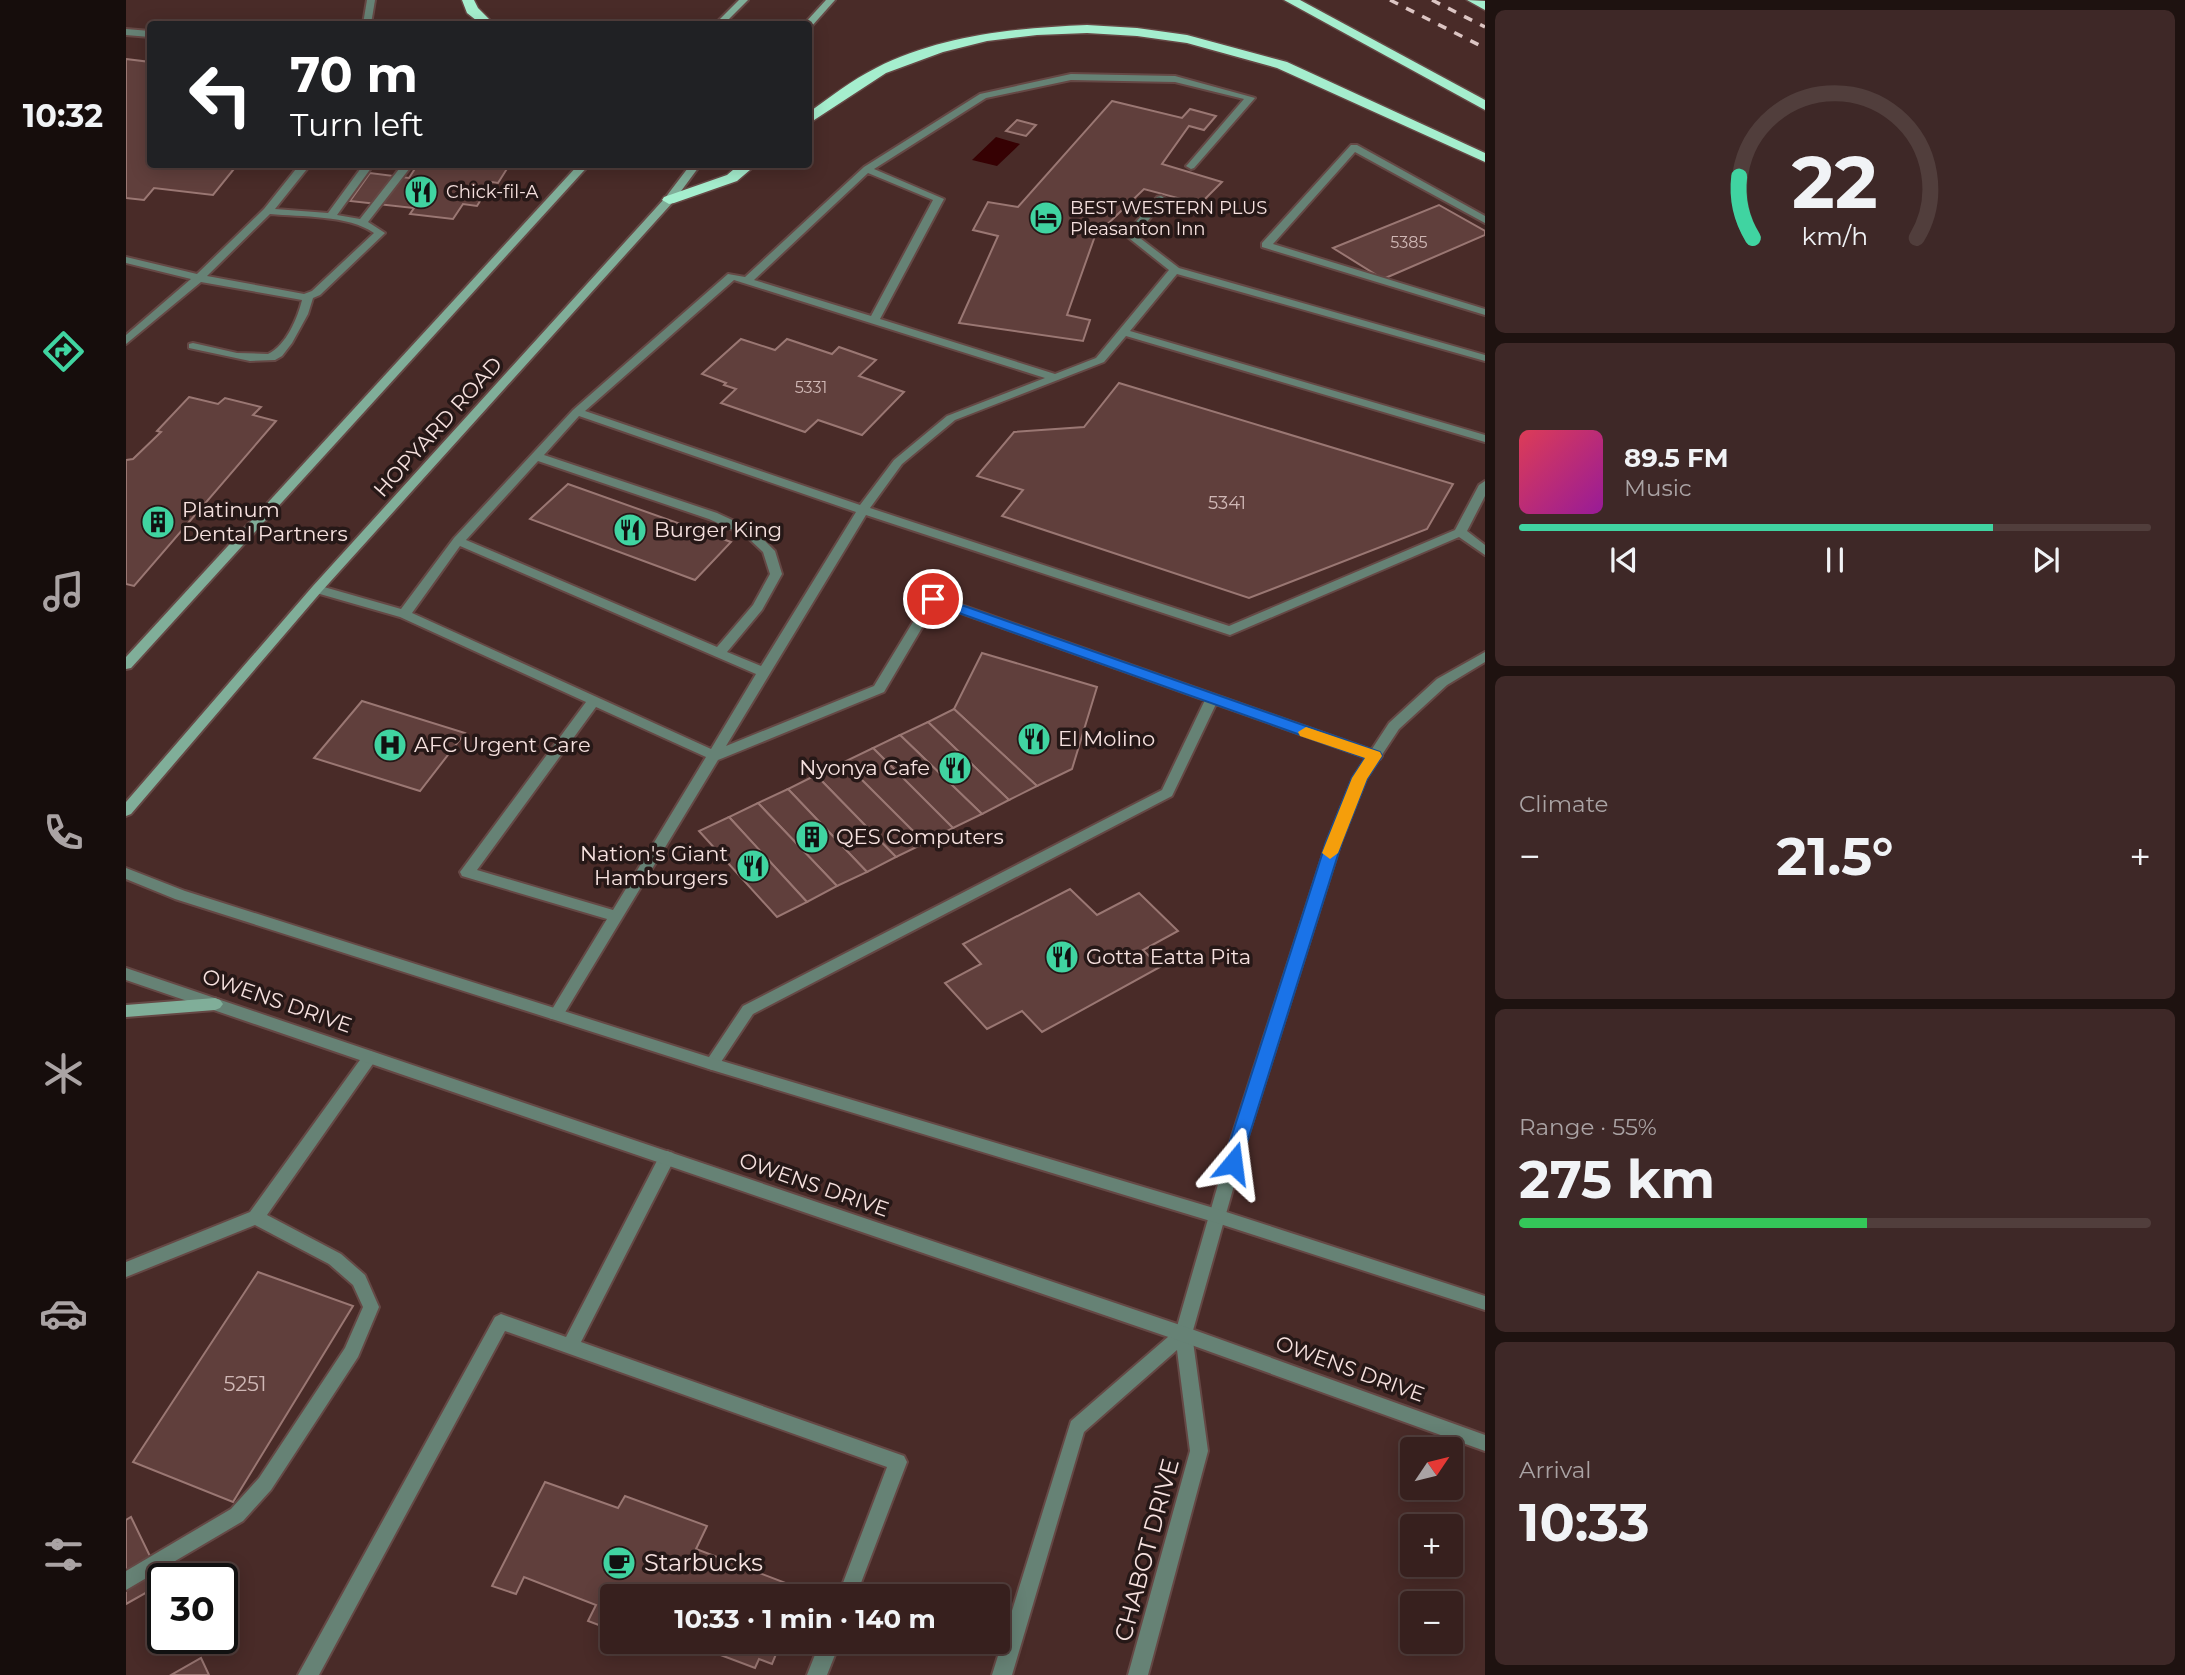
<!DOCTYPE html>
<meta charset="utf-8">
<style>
body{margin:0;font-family:Montserrat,sans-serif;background:#3e2827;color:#f1f3f6;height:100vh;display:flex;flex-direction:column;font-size:26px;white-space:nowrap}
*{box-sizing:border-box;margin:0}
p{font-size:23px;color:#aaa3a4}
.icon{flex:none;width:38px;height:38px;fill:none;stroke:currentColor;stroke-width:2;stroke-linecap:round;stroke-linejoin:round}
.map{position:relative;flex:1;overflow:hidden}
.drawer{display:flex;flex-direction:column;gap:10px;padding:10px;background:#1e1210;width:700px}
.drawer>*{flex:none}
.top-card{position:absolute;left:21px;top:21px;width:665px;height:147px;border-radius:7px;box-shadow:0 4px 18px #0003,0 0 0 2px #513e3c;background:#202124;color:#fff;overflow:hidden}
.needle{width:46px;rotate:55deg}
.tools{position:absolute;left:1274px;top:1437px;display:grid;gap:14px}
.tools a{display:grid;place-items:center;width:63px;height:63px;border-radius:7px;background:#37201e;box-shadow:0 4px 18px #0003,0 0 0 2px #513e3c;font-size:35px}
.speed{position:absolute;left:21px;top:1563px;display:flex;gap:14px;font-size:35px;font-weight:700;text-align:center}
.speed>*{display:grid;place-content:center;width:91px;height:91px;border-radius:50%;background:#37201e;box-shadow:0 4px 18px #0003,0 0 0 2px #513e3c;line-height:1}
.speed .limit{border:4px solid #111;border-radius:10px;background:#fff;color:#111}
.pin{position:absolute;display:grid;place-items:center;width:60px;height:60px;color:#fff;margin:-30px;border:4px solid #fff;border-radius:50%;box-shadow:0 2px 7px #0007}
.me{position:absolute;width:77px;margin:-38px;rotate:16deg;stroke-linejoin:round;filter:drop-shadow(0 0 5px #0008)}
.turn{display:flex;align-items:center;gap:24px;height:147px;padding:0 28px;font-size:32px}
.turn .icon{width:91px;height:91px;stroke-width:2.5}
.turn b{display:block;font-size:49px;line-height:60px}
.big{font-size:52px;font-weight:700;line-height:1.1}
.drawer .widget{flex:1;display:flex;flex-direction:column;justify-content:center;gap:10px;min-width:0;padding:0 24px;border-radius:10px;background:#3e2827}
.drawer .dial{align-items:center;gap:0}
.dial svg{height:182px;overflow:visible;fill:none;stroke:#513e3c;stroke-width:7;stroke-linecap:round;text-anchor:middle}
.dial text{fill:#f1f3f6;stroke:none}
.song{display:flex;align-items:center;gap:21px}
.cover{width:84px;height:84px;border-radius:10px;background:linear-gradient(135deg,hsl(350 70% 55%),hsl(300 70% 35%))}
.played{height:7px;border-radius:4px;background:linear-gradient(90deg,#40d4a1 75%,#513e3c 75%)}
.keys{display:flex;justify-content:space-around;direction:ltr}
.heat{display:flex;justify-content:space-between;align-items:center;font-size:38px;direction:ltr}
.charge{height:10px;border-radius:5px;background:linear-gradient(90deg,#34c759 55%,#513e3c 0)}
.trip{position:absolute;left:474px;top:1584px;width:410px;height:70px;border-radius:7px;background:#37201e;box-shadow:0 4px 18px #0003,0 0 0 2px #513e3c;font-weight:700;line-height:70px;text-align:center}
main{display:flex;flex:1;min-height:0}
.dock{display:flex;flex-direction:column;width:126px;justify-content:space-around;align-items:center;background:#160d0c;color:#aaa3a4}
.dock .icon{width:49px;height:49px}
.dock .on{color:#40d4a1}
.dock b{font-size:32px;color:#f1f3f6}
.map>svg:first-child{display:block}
.water{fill:#360103}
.building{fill:#603f3c;stroke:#9a7773;stroke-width:2}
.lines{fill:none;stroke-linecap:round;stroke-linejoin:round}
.service-casing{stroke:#654845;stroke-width:4}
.minor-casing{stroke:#654845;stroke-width:4}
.tertiary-casing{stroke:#654845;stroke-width:4}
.secondary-casing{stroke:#654845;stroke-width:4}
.motorway-casing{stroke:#654845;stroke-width:3}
.service{fill:#668275;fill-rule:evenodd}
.minor{fill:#668275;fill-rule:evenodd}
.tertiary{fill:#668275;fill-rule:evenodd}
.secondary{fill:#80ae99;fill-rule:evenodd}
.motorway{fill:#a5eece;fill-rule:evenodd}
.rail{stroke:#dcc5c3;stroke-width:3.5;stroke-dasharray:9 9;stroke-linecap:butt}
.route{fill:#1a73e8;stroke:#114b97;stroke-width:2}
.slow{fill:#f59e0b}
.labels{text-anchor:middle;stroke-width:7;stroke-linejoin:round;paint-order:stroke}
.far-number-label{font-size:16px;fill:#d0b8b6}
.far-poi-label{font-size:18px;fill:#f6e1df;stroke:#261817;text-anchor:start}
.number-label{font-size:18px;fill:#d0b8b6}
.street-label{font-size:21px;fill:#f6e1df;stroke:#261817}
.poi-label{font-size:21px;fill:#f6e1df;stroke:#261817;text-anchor:start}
.near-number-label{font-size:21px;fill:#d0b8b6}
.near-street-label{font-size:24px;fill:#f6e1df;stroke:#261817}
.near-poi-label{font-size:24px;fill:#f6e1df;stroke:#261817;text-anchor:start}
</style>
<main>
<nav class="dock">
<b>10:32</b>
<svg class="icon on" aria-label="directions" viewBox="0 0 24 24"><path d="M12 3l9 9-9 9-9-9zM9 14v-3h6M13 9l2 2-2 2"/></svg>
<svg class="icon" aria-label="music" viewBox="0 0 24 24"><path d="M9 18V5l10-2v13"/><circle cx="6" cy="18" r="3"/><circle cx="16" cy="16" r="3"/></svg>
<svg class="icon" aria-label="phone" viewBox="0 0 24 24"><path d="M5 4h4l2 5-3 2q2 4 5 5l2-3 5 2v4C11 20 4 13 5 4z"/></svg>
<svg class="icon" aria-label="climate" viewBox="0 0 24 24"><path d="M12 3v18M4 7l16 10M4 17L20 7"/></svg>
<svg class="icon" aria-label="car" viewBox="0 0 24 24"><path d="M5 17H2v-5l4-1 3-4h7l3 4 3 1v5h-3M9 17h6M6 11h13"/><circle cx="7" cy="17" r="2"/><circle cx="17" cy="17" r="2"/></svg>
<svg class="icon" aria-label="filters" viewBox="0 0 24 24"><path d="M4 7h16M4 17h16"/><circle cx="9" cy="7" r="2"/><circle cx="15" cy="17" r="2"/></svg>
</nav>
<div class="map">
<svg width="1359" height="1675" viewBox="0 0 1359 1675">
<rect width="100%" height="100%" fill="#492b28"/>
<polygon class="water" points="870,137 894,144 871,166 846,160"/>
<g class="building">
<polygon points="0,59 24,62 24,164 112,164 87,195 28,188 18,200 0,198"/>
<polygon points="986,101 1056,118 1064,109 1090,116 1078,130 1063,126 1036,164 1096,182 1074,204 1018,189 969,236 941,315 964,320 957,341 833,323 872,236 847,230 862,202 892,207"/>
<polygon points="891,120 910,125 900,136 880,131"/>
<polygon points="292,164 384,164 372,183 366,182 351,206 337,204 327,219 284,214 288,208 224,201 244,173 283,178"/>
<polygon points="1313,205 1359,231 1359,235 1257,279 1207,248"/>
<polygon points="615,339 649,350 661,339 706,354 713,347 750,360 733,376 778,392 736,435 692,420 679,432 595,403 610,389 598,385 600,383 576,374"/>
<polygon points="993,383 1327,484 1301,529 1123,598 876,516 897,490 851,476 888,432 958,427"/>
<polygon points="63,397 92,404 99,398 135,407 127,415 150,421 8,586 0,584 0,460 7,459 35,432 31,431"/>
<polygon points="442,484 605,542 569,580 404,519"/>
<polygon points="856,653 971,687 946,769 911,786 828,709"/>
<polygon points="236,701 339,733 294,791 188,758"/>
<polygon points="828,709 911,786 883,800 802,722"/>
<polygon points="802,722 883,800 856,814 774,735"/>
<polygon points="774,735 856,814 827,828 747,748"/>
<polygon points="747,748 827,828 799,843 718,762"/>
<polygon points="718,762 799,843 770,857 690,775"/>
<polygon points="690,775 770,857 741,872 662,789"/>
<polygon points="662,789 741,872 711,886 632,803"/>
<polygon points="632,803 711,886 681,902 603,817"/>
<polygon points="603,817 681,902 651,917 573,831"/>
<polygon points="944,889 971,915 1013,893 1052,931 1017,950 1034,967 916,1032 896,1011 861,1029 819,983 855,964 837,944"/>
<polygon points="132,1272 227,1306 107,1502 7,1462"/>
<polygon points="419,1482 492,1508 499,1496 581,1526 570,1549 665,1585 661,1595 665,1596 486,1596 486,1630 462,1621 470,1605 398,1577 390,1594 366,1586"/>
<polygon points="5,1517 37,1583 0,1604 0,1520"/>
<polygon points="560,1642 655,1642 646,1664 633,1659 629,1668"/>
<polygon points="75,1658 83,1675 45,1675"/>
</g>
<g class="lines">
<defs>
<g id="service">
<polygon points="241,0 249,0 245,24 237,24"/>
<polygon points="0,29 24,31 24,37 0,35"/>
<path d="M945,74l104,2 80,22 -61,70 -3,1 -5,-3 2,-2 56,-65 -69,-17 -104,-2 -85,18 -112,71 70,30 -64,120 175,55 41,-16 73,-88 -44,-35 32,-38 4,-1 5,3 -30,36 43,33 306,87v6l-308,-87 -47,57 355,104v7l-359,-106 -22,26 -149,58 -53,44 -32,44 359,118 226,-96 24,-45 6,-4v15l-18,35 18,14v10l-26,-18 -229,98 -364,-120 -140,231 148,-60 53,-87 6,-4 447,158 2,3 -2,3h-10l-154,-55 -44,92 -419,218 -36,54 -5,2 -5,-2 -3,-4 3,-4 36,-54 419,-216 43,-90 -269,-96 -52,88 -166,68 -157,259h-10l-3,-4 3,-4 56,-92 -145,-43 -2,-4 126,-170 -186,-85 -87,-25 -2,-3 6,-4 84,24 53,-71 119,-128 155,-136 17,3 119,-110 116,-73zM742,173l65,27 -62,116 -117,-36zM608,280l311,98 -98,38 -53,44 -34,45 -275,-94zM453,416l277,96 -95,154 -34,-14 35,-42 20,-36 -7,-23 -21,-21 -37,-17 -173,-58zM412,461l171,58 37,17 17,16 7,22 -17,31 -36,42 -251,-107zM334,546l296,128 -45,75 -299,-136zM470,707l110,50 -93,153 -136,-40z"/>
<polygon points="1225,145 1231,145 1359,216 1359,223 1229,152 1147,244 1359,309 1359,315 1136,247 1136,243"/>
<path d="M174,164h11l-36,45 53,4 36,-49h10l-37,51 23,4 43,-55h10l-45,58 17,11 -65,62 -7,3 -5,16 -16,29 -10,13 -7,4 -25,1 -61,-13v-4l4,-1 44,10 31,1c18,-8 30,-37 34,-54l-101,-18 -75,62v-9l65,-56 -65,-16v-6l71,17 67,-65zM144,214c31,3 79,1 104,19l-62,58 -8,3 -97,-18z"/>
<polygon points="244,1051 249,1053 252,1057 249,1061 141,1215 215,1254 239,1275 253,1307 232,1357 145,1490 117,1521 0,1590 0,1571 105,1509 133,1478 219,1348 237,1307 227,1285 203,1264 129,1225 0,1277 0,1262 124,1212 239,1053"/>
<polygon points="541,1151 547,1153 549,1158 455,1342 778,1456 781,1462 730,1596 712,1596 761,1467 379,1331 193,1675 172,1675 369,1317 375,1314 440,1337 535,1153"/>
<polygon points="694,1642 714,1642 701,1675 681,1675"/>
</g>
<polygon id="minor" points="1359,652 1359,662 1321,685 1273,729 1240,779 1215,842 1122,1136 1066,1334 1082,1451 1022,1675 1002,1675 1064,1451 1051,1350 958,1432 886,1675 866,1675 945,1421 1050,1330 1106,1136 1201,842 1227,778 1263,723 1311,679"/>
<g id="tertiary">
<polygon points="0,868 59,891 586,1058 1091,1209 1359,1296 1359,1310 1091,1223 586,1070 49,899 0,879"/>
<polygon points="0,968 1057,1326 1359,1435 1359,1451 1057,1342 0,980"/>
</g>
<g id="secondary">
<polygon points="613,0 622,0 598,24 589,24"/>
<polygon points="700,0 709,0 685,27 678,24"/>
<polygon points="453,164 464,164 5,668 0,669 0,657"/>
<polygon points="565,164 575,164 547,202 195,592 5,814 0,816 0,802 187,586 539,198"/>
<polygon points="89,998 94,1000 97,1004 94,1008 89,1010 0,1017 0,1005"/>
</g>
<g id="motorway">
<polygon points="336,0 348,0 352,8 368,24 355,24 341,13"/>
<polygon points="1158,0 1174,0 1359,100 1359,110"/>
<polygon points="1341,0 1359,1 1359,10"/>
<path d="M961,25l50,3 50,7 100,27 198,91v9l-208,-94 -90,-25 -50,-7 -50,-3 -50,2 -50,6 -44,11 -57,21 -78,51v-11c22,-16 44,-33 68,-45 65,-33 140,-40 211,-43z"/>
<polygon points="614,164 631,164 611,181 548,203 543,204 536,200 538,197 601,175"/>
</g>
</defs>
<use href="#service" class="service-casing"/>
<use href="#minor" class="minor-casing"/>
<use href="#tertiary" class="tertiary-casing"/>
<use href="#secondary" class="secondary-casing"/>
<use href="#motorway" class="motorway-casing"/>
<use href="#service" class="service"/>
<use href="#minor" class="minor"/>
<use href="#tertiary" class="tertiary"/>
<use href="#secondary" class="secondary"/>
<use href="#motorway" class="motorway"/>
<g class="rail">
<polyline points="1264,0 1359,48"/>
<polyline points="1306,0 1359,27"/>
</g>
</g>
<polygon class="route" points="807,595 1254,752 1256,756 1241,779 1216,842 1113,1168 1107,1170 1100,1168 1097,1163 1200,842 1226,778 1239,758 802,602 800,599"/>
<polygon class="slow" points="1180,727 1254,752 1256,756 1241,779 1212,853 1204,859 1196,853 1226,778 1239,758 1174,736 1172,732"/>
<defs>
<symbol id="restaurant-disc" viewBox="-11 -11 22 22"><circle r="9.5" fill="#40d4a1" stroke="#261817"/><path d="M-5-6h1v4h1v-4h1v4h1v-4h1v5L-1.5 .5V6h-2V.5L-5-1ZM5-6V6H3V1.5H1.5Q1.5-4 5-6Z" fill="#111"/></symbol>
<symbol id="hotel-disc" viewBox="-11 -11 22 22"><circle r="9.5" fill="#40d4a1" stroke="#261817"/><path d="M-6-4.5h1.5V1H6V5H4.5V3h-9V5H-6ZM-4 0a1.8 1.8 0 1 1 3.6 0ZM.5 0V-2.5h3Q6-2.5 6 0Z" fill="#111"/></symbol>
<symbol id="building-disc" viewBox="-11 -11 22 22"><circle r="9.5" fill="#40d4a1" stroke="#261817"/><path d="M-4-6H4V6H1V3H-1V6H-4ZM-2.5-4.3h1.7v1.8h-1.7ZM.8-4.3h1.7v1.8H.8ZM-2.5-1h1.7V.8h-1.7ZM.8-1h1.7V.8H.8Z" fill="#111"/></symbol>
<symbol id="hospital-disc" viewBox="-11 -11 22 22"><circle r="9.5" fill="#40d4a1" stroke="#261817"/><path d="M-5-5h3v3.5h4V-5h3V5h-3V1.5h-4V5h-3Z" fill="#111"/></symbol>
<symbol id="cafe-disc" viewBox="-11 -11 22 22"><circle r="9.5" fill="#40d4a1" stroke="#261817"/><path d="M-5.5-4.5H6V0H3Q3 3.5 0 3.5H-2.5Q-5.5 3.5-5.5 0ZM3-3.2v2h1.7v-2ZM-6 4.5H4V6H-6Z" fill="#111"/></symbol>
</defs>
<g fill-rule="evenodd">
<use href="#restaurant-disc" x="276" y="173" width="38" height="38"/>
<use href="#hotel-disc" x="901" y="199" width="38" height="38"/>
<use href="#building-disc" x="13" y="503" width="38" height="38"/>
<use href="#restaurant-disc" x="485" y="511" width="38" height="38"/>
<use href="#restaurant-disc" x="889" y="720" width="38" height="38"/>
<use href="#hospital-disc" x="245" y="726" width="38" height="38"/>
<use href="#restaurant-disc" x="810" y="749" width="38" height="38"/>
<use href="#building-disc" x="667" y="818" width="38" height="38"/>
<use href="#restaurant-disc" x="608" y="847" width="38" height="38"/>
<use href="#restaurant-disc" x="917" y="938" width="38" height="38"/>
<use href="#cafe-disc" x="474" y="1544" width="38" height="38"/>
</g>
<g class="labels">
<g class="far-number-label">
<text x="1283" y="248">5385</text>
<text x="685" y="393">5331</text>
</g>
<g class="far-poi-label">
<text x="320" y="198">Chick-fil-A</text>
<text x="944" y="214">BEST WESTERN PLUS<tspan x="944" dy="21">Pleasanton Inn</tspan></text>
</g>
<g class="number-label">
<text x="1101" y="509">5341</text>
</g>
<g class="street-label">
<text transform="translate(312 427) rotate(-48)" y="7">HOPYARD ROAD</text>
<text transform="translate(151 1001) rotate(19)" y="7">OWENS DRIVE</text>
<text transform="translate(688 1185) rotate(19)" y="7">OWENS DRIVE</text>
<text transform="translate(1224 1369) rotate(20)" y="7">OWENS DRIVE</text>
</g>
<g class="poi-label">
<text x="56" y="517">Platinum<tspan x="56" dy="24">Dental Partners</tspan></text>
<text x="528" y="537">Burger King</text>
<text x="932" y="746">El Molino</text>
<text x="288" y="752">AFC Urgent Care</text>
<text x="804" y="775" text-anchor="end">Nyonya Cafe</text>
<text x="710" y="844">QES Computers</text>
<text x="602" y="861" text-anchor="end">Nation's Giant<tspan x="602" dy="24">Hamburgers</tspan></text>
<text x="960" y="964">Gotta Eatta Pita</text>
</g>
<g class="near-number-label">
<text x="119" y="1391">5251</text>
</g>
<g class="near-street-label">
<text transform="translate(1021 1550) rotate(-75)" y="8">CHABOT DRIVE</text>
</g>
<g class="near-poi-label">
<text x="518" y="1571">Starbucks</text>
</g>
</g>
</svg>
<div class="tools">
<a><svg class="needle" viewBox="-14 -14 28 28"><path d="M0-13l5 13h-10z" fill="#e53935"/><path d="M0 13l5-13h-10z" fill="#aaa3a4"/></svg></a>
<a>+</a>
<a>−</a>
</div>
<div class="speed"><div class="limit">30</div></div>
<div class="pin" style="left:807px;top:599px;background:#d93025"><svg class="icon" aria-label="arrive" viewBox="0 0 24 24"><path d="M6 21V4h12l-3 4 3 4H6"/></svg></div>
<svg class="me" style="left:1107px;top:1163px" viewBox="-20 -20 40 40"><path d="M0-17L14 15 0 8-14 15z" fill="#1a73e8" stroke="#fff" stroke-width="4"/></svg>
<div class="trip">10:33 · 1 min · 140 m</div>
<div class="top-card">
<div class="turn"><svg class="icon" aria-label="left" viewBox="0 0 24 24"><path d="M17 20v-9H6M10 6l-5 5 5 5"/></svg><div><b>70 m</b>Turn left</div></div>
</div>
</div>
<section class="drawer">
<div class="widget dial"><svg viewBox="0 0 100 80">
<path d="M14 69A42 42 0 1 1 86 69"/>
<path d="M14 69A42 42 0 0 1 8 42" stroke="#40d4a1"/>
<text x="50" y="56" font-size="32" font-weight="700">22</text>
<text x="50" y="72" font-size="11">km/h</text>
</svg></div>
<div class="widget">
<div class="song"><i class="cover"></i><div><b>89.5 FM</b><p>Music</p></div></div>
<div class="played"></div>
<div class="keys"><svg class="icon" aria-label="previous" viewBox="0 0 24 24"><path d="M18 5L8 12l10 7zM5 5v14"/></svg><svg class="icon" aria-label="pause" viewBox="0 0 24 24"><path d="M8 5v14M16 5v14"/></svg><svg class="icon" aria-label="next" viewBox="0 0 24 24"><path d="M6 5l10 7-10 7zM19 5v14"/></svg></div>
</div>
<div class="widget"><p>Climate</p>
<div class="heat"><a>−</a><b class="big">21.5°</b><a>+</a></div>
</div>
<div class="widget"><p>Range · 55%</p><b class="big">275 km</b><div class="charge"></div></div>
<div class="widget"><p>Arrival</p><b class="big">10:33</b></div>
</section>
</main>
